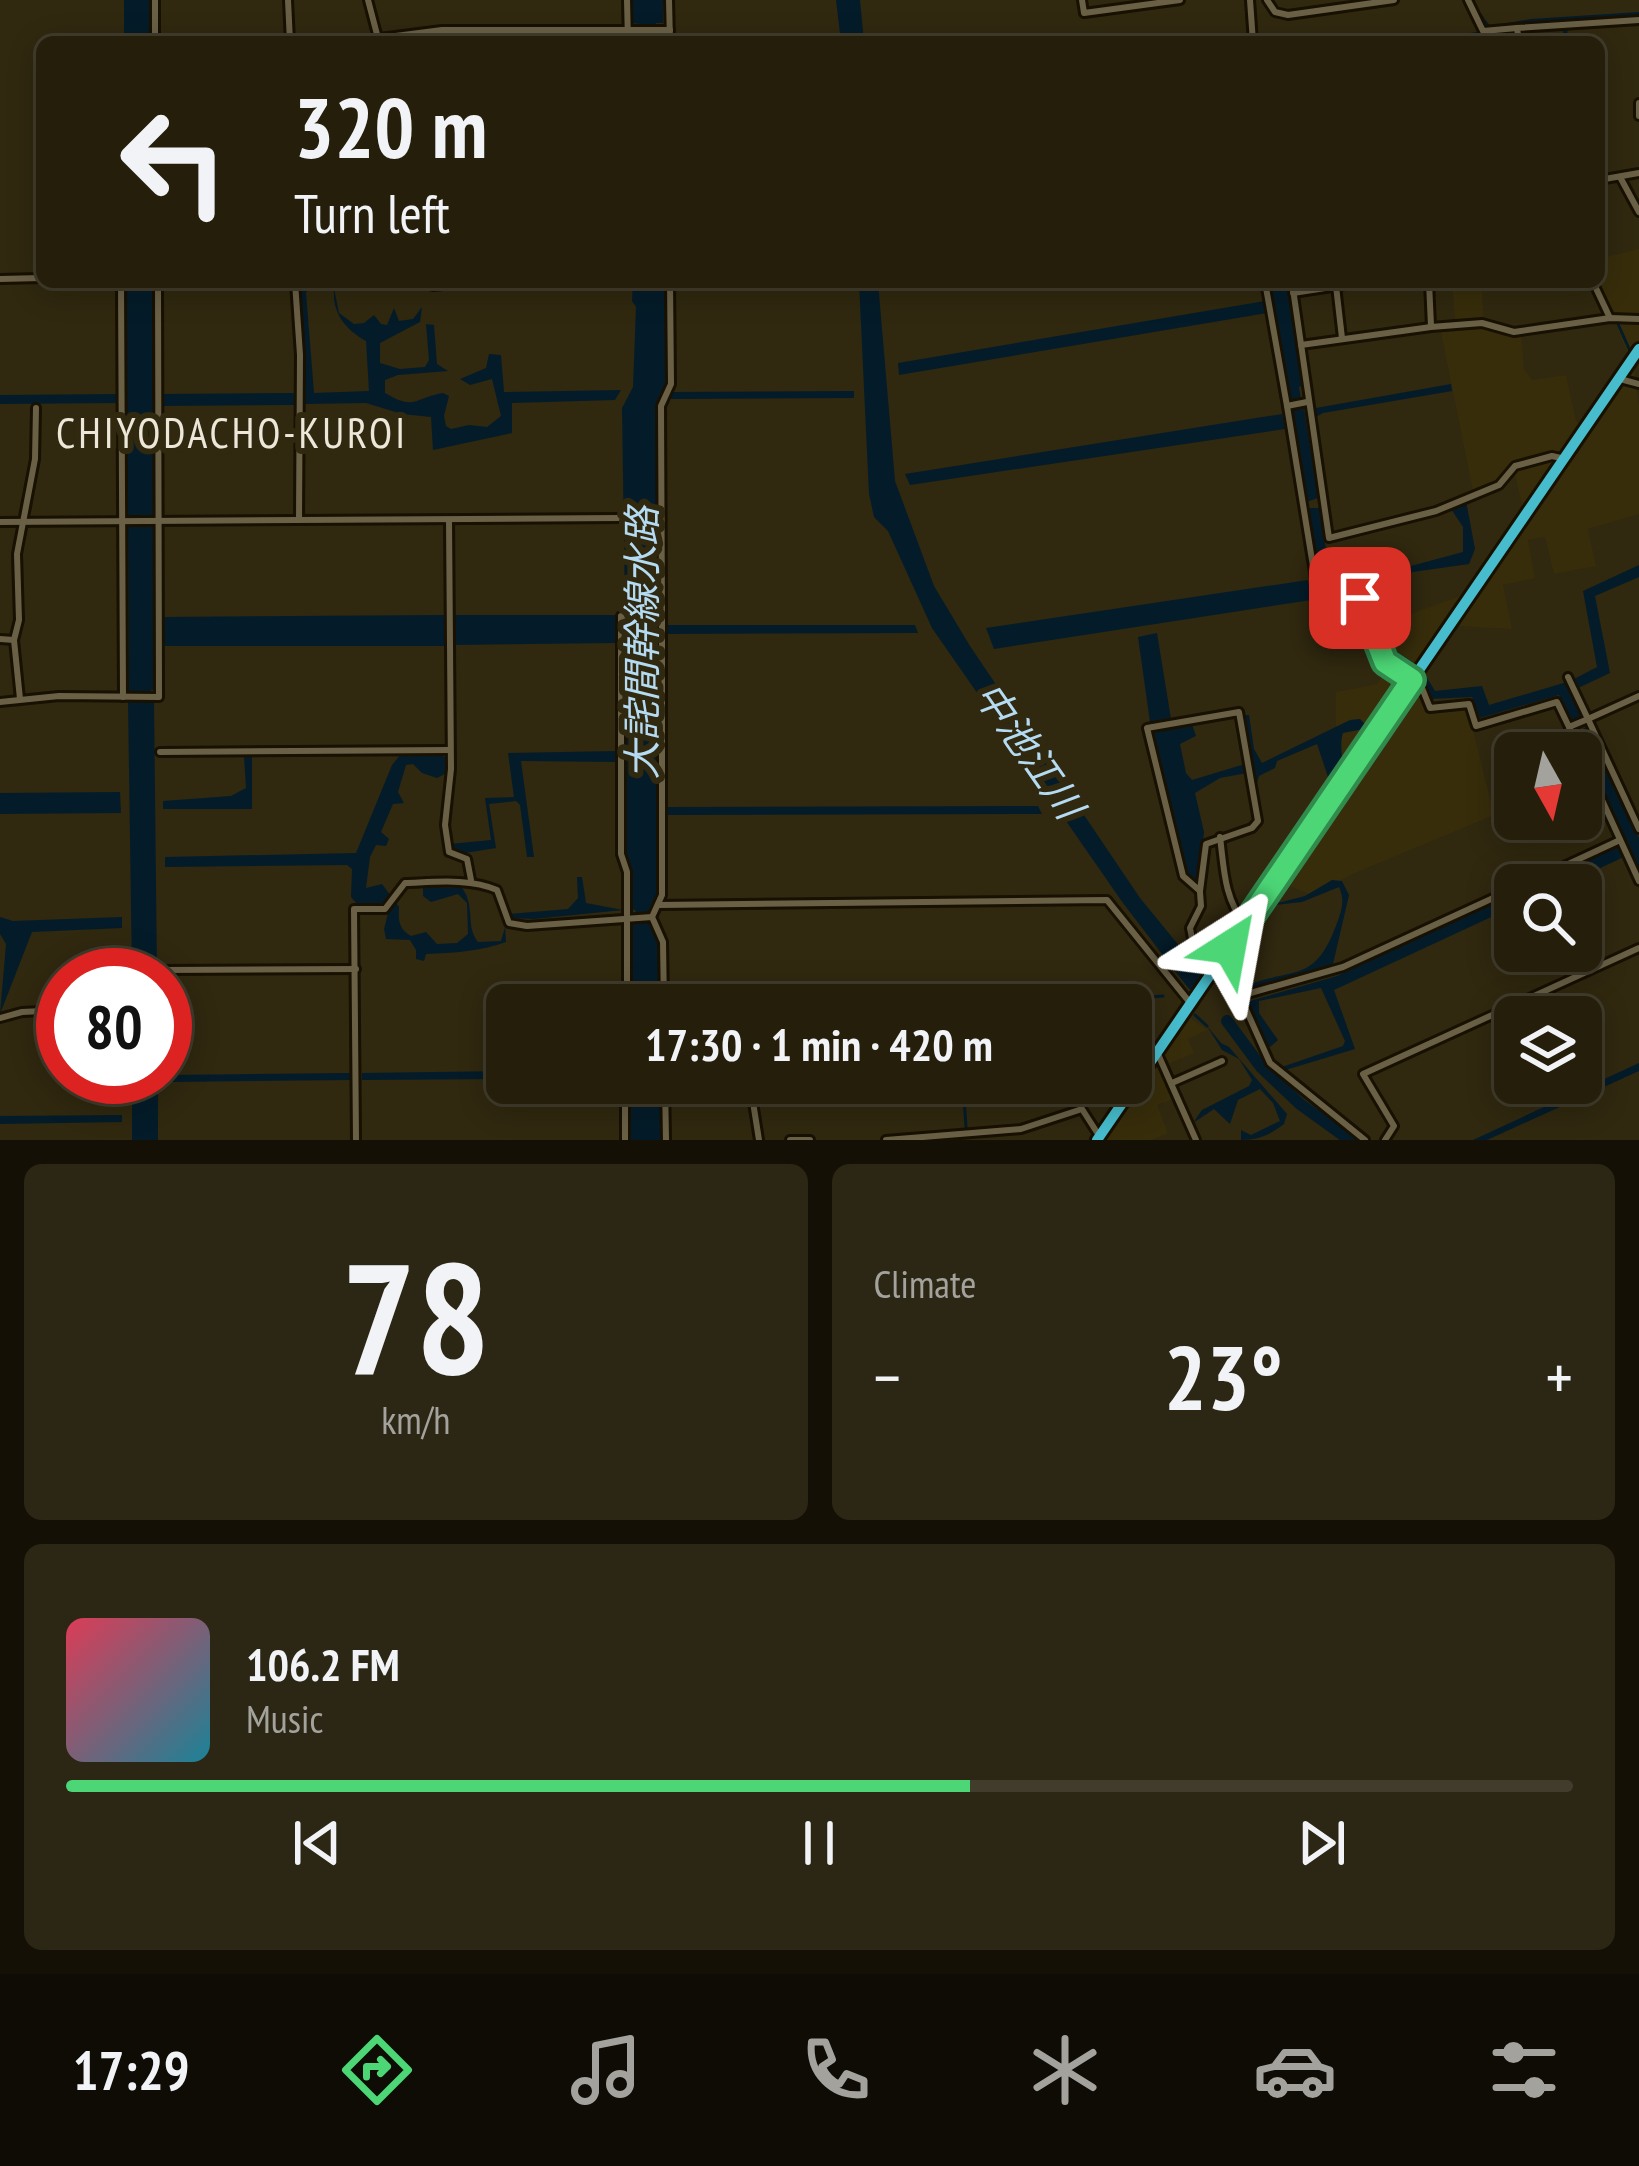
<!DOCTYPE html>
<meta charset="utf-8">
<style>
body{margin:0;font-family:"PT Sans Narrow","Noto Sans JP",sans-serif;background:#2c2714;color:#f1f3f6;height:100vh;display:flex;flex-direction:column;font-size:45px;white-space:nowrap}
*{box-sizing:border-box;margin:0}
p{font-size:39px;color:#a3a29d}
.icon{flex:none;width:66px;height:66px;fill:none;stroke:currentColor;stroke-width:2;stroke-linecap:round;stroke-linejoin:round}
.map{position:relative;height:1140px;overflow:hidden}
.drawer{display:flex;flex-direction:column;gap:24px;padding:24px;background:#141006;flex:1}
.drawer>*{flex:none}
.top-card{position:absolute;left:36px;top:36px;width:1569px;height:252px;border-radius:18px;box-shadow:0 6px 30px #0003,0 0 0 3px #413c2c;background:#241e0b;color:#f1f3f6;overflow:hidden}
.needle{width:78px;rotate:172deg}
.controls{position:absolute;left:1494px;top:732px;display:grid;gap:24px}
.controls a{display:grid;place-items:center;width:108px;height:108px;border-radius:18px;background:#241e0b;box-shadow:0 6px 30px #0003,0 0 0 3px #413c2c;font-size:60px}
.speed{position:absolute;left:36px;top:948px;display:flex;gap:24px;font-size:60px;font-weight:700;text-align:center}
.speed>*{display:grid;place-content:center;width:156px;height:156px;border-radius:50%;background:#241e0b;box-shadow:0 6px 30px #0003,0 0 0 3px #413c2c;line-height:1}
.speed .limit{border:18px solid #d22;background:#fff;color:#111}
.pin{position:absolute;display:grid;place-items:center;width:102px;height:102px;color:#fff;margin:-51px;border-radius:24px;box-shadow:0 6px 18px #0006}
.me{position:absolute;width:132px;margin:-66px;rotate:34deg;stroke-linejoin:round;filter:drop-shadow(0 0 9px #0008)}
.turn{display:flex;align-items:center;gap:42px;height:252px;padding:0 60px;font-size:54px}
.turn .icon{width:156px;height:156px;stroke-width:2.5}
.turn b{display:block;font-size:84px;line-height:102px}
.big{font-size:90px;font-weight:700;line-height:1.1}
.drawer .widget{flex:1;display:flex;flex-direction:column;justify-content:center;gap:18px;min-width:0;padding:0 42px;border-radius:18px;background:#2c2714}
.drawer .dial{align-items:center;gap:0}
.dial b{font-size:156px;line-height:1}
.song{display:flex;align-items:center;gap:36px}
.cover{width:144px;height:144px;border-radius:18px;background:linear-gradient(135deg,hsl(350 70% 55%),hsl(190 70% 35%))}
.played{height:12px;border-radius:6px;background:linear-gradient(90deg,#4cd676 60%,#413c2c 60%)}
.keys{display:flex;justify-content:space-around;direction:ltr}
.heat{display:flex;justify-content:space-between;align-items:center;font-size:66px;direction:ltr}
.drawer .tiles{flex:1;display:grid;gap:24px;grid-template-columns:1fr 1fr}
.widget:last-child{grid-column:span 2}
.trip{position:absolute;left:486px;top:984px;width:666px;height:120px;border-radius:18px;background:#241e0b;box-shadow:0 6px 30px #0003,0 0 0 3px #413c2c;font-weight:700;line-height:120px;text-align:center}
.menu{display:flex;height:192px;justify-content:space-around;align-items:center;background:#0e0c04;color:#a3a29d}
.menu .icon{width:84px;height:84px}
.menu .active{color:#4cd676}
.menu b{font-size:54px;color:#f1f3f6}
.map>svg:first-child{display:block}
.built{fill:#372d0b}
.water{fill:#041c29}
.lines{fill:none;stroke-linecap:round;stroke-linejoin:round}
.stream{stroke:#041c29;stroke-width:3}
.river{stroke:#041c29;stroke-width:12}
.street-casing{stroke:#181000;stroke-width:12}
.highway-casing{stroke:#181000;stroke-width:16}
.street{stroke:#696046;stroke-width:6}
.highway{stroke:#46bccc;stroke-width:10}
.route-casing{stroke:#318b4d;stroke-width:30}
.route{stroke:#4cd676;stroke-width:21}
.labels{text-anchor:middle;stroke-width:12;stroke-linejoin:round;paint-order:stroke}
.water-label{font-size:39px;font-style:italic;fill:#b5dbf3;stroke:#30280f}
.quarter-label{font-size:42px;letter-spacing:3px;fill:#ece7d8;stroke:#30280f}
</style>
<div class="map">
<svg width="1639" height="1140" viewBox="0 0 1639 1140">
<rect width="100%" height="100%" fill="#30280f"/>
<g class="built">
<polygon points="1639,249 1639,339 1628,355 1599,282 1599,259"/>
<polygon points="1452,282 1519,282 1520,287 1482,290 1484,327 1505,336 1521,334 1524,369 1532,380 1566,375 1576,421 1581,425 1523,510 1513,465 1505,470 1498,484 1473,491 1441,332 1456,330"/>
<polygon points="1639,358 1639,365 1634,367 1639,405 1639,514 1588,529 1596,566 1554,574 1545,537 1528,540 1535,578 1503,585 1512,629 1457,626"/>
<polygon points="1463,595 1415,666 1393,651 1385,623"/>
<polygon points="1392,664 1410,676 1344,769 1336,730 1336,692 1377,684"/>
<polygon points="1416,684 1428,713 1464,708 1469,715 1494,815 1350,875 1314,896 1280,882"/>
<polygon points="1189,1017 1207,1030 1188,1039 1194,1053 1163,1066 1176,1098 1157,1105 1168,1133 1152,1140 1106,1140 1105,1136"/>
</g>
<g class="water">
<rect x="124" y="0" width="27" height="42"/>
<polygon points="632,0 663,0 663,23 656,23 655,34 664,42 633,42 633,38 641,35 640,24 632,23"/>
<polygon points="836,0 860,0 864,42 841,42"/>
<polygon points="1471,0 1490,26 1531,19 1639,12 1639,16 1566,21 1569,42 1564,42 1562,21 1483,28 1479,40 1470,42 1408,42 1477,32 1482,26"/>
<polygon points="126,282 153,282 154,516 143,517 144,526 154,526 155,689 144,693 144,700 154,701 157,975 132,975 128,701 139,701 139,693 129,692 128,527 139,525 138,516 127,517"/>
<path d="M298,282l12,4 -4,7 8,100 55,-2 -3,-50c-21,-12 -34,-28 -32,-53l5,25 15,11 10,-1 10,-8 7,9 6,1 7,-17 5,13 14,-2 9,-12 -2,15 -40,21v20l20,6 25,-2 4,-7 -3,-36 8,1 3,39 11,7 -50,4 -13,5v13c30,18 29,5 58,0l6,3 -5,20 2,10 5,3 18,-4 18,2 14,-11 -9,-37 -22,6 -10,-6 26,-11 3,-14 12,1 3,37 117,-2 -6,10 -103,3v30l-79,17 -2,-33 -29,-3 -36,-11 -63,1z"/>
<polygon points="633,282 665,282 665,388 655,410 658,610 651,610 650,621 658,622 660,892 653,910 648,911 658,942 659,1005 633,1005 632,922 636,911 632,909 632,869 626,856 627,623 633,622 633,611 625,610 622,408 633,387 636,307 632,301"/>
<polygon points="859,282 878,282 895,481 934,586 970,646 1140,898 1203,975 1196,989 1189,989 1123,903 932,628 888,531 874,517 869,494"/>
<polygon points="1269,282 1287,282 1304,385 1299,387 1301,399 1289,401"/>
<polygon points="1265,301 1267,313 899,375 898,363"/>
<polygon points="1451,384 1452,391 1323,413 1314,418 1312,413 1316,408"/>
<polygon points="854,391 854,398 670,399 673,392"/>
<polygon points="295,393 295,405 161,406 161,394"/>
<polygon points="119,394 119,403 0,404 0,395"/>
<polygon points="1304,409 1318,498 1309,501 1304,500 1291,410"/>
<polygon points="1282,414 1285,429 910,485 905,474"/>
<polygon points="1466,501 1475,549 1469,564 1413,572 1384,586 1379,581 1381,574 1463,552 1463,527 1451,509"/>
<polygon points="1310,508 1319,508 1332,584 1373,579 1395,650 1414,663 1412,671 1386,655 1366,591 1322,597 1307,510"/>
<polygon points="1639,565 1639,577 1595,596 1610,673 1578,688 1574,679 1597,667 1583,591"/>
<polygon points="1308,580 1311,600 994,649 986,628"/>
<polygon points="445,615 445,646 164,646 163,617"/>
<polygon points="455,615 616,615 616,643 455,645"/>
<polygon points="666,625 915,625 918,633 666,634"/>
<polygon points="1157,633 1171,719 1150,722 1138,637"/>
<polygon points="1424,673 1435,691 1482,686 1489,705 1567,682 1582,715 1571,721 1559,695 1480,718 1472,697 1429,699 1421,677"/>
<path d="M1243,715h6l5,34 8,14 88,-43 10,-1 9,9 -26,5c-6,18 8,35 -14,47l-12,-36 -40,17 -2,7 -16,8 -2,7z"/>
<polygon points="1192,724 1196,736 1180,744 1186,773 1192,780 1245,764 1247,773 1220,778 1195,793 1204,832 1199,882 1188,879 1151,732"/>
<polygon points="1587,727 1639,838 1639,871 1576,732"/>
<polygon points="617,751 616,762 521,761 534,857 527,857 520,805 516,801 489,804 496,848 465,853 452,850 450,844 491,840 485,798 514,797 508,753"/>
<path d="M439,753l8,6v14l-10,5 -15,-5 -9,-9 -7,1 -8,27 6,11 -11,1 -12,28 8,7 -3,7 -10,-1 -6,12 -4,31 16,-4 17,23c-1,14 0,22 12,29l15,-4 11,12 20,-1 11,-9 -1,-31 -9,-9 -27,8 -8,-6v-9l39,1c14,19 3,38 16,54l23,-1 8,-27 59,-5 10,-11 -1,-21h5l4,26 37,7 -89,9 -24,-1 -5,6 1,18c-24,9 -53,11 -80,12l-2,7 -8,-2v-9l-6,-10 -24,-1 -2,-10 5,-20 -32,-5 -6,-7 1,-28 -5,-4 -182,2v-10l191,-4 36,-88 9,-11z"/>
<polygon points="244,756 252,756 252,809 163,809 163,801 231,796 246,788"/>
<polygon points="120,792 121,813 0,814 0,793"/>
<polygon points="1038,806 1042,814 667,815 667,807"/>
<polygon points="1619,846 1624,857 1563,885 1533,885"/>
<path d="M1332,880l10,1 7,14 -16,69 -86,26 -6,-2c51,-23 73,-1 96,-65 5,-13 8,-23 2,-36l-37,15 -36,4 39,-10z"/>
<polygon points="1515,893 1515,906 1334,990 1355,1049 1282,1071 1279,1068 1343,1046 1345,1041 1321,988 1259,1001 1259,1013 1278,1040 1270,1047 1265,1044 1247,1002 1337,976"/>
<polygon points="0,917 13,921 122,917 122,928 32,932 0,1014 6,944 0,934"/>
<polygon points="1058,993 1124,999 1069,1005 869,1005"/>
<path d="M1207,1026l14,17 8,4 58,67 -3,10c-15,11 -24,16 -43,16v-10l10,5 29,-14 -7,-18 -13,-14 -22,11 -8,24 -16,-15 -21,14 9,-13 47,-24 3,-6 -13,-21 -17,-9z"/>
<polygon points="1639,1063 1639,1071 1487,1140 1473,1140"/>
<polygon points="507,1071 507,1079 362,1080 362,1073"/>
<polygon points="350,1073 350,1080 170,1082 170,1075"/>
<rect x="132" y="1077" width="26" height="63"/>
<rect x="629" y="1083" width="31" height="57"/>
<polygon points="122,1115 122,1122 0,1124 0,1116"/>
</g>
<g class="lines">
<g class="stream">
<polyline points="1618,324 1630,351"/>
<polyline points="32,454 33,402"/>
<polyline points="24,499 26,488"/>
<polyline points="1124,999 1163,996"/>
<polyline points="1195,1015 1207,1026"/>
<polyline points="963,1083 966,1127"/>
</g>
<polyline class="river" points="1227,1021 1261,1067 1300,1104 1350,1140"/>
<defs>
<g id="street">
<polyline points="288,0 290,42"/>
<polyline points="368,0 379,42"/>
<polyline points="627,0 628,42"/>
<polyline points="669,0 670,42"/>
<polyline points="1082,0 1084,13 1180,0"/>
<polyline points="1250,0 1253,42"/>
<polyline points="1267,0 1275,12 1288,15 1394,0"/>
<polyline points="1468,0 1483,31 1517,28"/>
<polyline points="380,38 442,30 670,30"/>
<polyline points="155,42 155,0"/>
<polyline points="1519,42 1517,28 1639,20"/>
<polyline points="1639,103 1639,116"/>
<polyline points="1620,177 1639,212"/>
<polyline points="1599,180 1639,173"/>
<polyline points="0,279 42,278"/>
<polyline points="121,282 123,697"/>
<polyline points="295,282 300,355 299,520"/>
<polyline points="418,282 433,286 474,282"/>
<polyline points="1265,282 1287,406"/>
<polyline points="1292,282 1329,538 1436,511 1499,485 1515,466 1552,456 1561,458"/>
<polyline points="1429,282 1431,326"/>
<polyline points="1593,282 1610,318"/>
<polyline points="1336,286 1342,338"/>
<polyline points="1293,293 1358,283"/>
<polyline points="1301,345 1431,327 1482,323 1514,332 1610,318 1639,319"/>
<polyline points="1620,379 1639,384"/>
<path d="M1307,402l-20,4 32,197 43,-4c18,40 11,66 58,84l10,25 39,-4 7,22 81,-24 12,25 19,-8 51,110"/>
<polyline points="449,520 451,769 445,825 449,852 467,859 471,880"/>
<polyline points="0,522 621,518"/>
<polyline points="662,617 662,895 652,917 663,942 664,1005"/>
<polyline points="0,639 14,640"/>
<polyline points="1568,677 1588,719 1639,696"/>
<polyline points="20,699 14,640 19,620 17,554 35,459 36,408"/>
<polyline points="0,702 59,696 159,697 158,282"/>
<polygon points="1239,712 1258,821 1252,828 1206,844 1200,891 1183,876 1147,728"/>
<polyline points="1569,727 1580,753"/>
<polyline points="160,752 450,750"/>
<polyline points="1581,754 1639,881"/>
<path d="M1220,837c4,31 4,62 25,87"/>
<polyline points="1523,885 1620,840"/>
<polyline points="1200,892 1201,906 1190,928 1193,944 1240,996 1270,1063 1365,1140"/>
<polyline points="658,905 1107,900 1191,1004"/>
<polyline points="162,970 356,969"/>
<polyline points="1240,996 1343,967 1515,888"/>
<polyline points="627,1005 627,872 621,854 621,616 662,617 661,406 671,384 670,282"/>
<polyline points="0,1018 22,1012 63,1010"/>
<polyline points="1157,1052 1196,1140"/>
<polyline points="665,1083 666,1140"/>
<polyline points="750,1083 759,1140"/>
<polyline points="1172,1083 1222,1061"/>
<path d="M356,1140l-2,-231h31l20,-26c30,-1 65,-5 92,7l12,33 18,3 125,-9"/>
<polyline points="625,1140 625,1083"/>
<polyline points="790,1140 810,1140"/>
<polyline points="886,1140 1021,1129 1082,1109 1098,1134"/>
<polyline points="1385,1140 1394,1126 1363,1074 1639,948"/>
</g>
<polyline id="highway" points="1097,1140 1639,349"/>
</defs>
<use href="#street" class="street-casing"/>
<use href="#highway" class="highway-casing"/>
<use href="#street" class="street"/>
<use href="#highway" class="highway"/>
</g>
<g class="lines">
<defs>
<polyline id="route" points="1230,947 1412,680 1385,662 1360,598"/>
</defs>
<use href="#route" class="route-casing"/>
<use href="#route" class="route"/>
</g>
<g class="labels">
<g class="water-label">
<text transform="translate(642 643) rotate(-90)" y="14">大詫間幹線水路</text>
<text transform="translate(1029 750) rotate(55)" y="14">中池江川</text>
</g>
<g class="quarter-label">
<text x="232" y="448">CHIYODACHO-KUROI</text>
</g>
</g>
</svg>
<div class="controls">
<a><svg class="needle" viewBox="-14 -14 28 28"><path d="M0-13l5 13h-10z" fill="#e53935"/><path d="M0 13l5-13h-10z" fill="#a3a29d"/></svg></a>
<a><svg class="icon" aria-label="search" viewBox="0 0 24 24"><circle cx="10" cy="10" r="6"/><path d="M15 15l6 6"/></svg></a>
<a><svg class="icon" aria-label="layers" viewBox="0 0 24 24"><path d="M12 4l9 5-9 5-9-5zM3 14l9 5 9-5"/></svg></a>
</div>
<div class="speed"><div class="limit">80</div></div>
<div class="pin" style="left:1360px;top:598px;background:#d93025"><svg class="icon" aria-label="arrive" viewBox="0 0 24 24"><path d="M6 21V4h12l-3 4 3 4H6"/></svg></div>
<svg class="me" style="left:1230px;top:947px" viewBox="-20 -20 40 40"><path d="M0-17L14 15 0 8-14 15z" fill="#4cd676" stroke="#fff" stroke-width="4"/></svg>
<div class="trip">17:30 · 1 min · 420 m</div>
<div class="top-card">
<div class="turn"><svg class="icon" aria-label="left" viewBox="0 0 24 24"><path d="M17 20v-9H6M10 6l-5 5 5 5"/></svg><div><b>320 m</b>Turn left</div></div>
</div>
</div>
<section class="drawer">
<div class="tiles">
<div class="widget dial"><b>78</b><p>km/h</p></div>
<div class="widget"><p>Climate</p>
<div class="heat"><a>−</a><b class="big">23°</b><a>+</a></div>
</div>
<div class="widget">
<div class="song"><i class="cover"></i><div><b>106.2 FM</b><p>Music</p></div></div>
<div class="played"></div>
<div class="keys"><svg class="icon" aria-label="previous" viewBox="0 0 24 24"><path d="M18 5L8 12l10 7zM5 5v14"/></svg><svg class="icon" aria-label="pause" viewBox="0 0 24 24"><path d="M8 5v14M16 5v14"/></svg><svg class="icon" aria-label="next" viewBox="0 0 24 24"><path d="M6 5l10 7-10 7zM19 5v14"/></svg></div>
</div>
</div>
</section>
<nav class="menu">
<b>17:29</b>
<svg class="icon active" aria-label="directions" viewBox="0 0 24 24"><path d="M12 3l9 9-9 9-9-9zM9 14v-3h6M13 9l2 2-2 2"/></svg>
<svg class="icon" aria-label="music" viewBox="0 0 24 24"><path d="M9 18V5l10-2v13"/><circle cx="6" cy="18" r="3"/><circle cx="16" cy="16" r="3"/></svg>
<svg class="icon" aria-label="phone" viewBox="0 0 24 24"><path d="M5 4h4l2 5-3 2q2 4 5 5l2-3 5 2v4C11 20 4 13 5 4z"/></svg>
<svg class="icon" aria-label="climate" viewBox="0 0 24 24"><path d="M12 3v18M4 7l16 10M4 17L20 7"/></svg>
<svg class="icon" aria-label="car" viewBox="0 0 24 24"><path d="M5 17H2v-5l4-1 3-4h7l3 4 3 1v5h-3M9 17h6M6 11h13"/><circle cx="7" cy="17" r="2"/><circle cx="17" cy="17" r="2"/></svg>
<svg class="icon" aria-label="filters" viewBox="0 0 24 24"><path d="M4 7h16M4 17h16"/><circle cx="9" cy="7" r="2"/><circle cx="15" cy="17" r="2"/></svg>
</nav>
